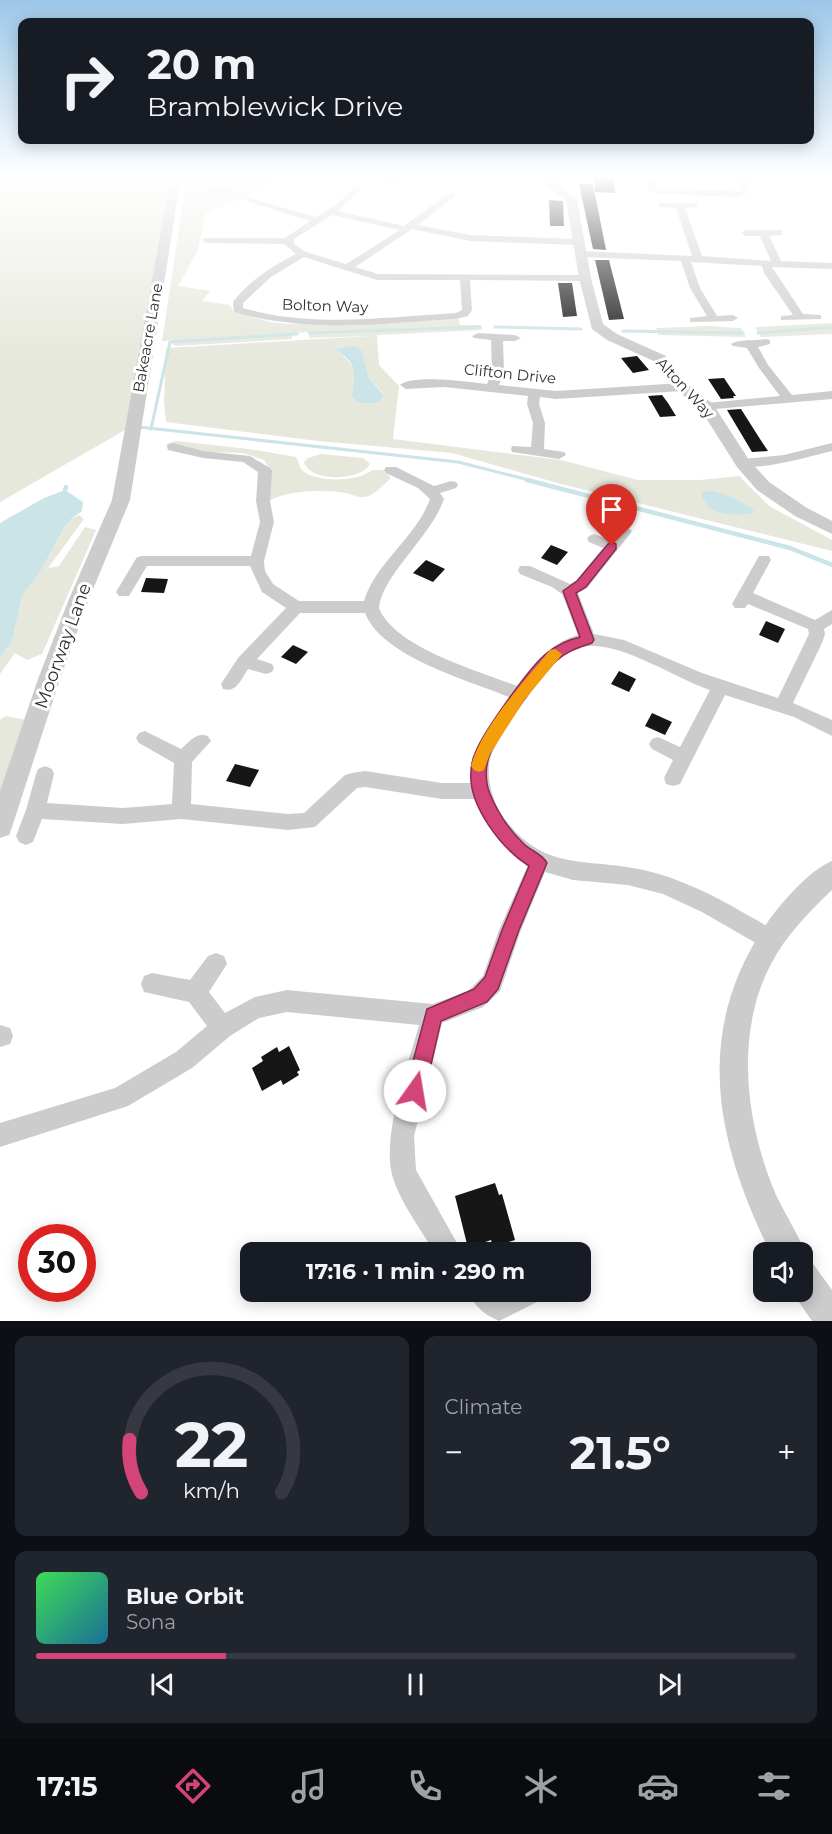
<!DOCTYPE html>
<meta charset="utf-8">
<style>
body{margin:0;font-family:Montserrat,sans-serif;background:#20242c;color:#f1f3f6;height:100vh;display:flex;flex-direction:column;font-size:22px;white-space:nowrap}
*{box-sizing:border-box;margin:0}
p{font-size:20px;color:#9ea1a6}
.icon{flex:none;width:33px;height:33px;fill:none;stroke:currentColor;stroke-width:2;stroke-linecap:round;stroke-linejoin:round}
.map{position:relative;height:1321px;overflow:hidden}
.panel{display:flex;flex-direction:column;gap:15px;padding:15px;background:#0d0f14;flex:1}
.panel>*{flex:none}
.guide{position:absolute;left:18px;top:18px;width:796px;height:126px;border-radius:12px;box-shadow:0 3px 15px #0003;background:#171b24;color:#f1f3f6;overflow:hidden}
.buttons{position:absolute;left:753px;top:1242px;display:grid;gap:12px}
.buttons a{display:grid;place-items:center;width:60px;height:60px;border-radius:12px;background:#171b24;box-shadow:0 3px 15px #0003;font-size:30px}
.speed{position:absolute;left:18px;top:1224px;display:flex;gap:12px;font-size:30px;font-weight:700;text-align:center}
.speed>*{display:grid;place-content:center;width:78px;height:78px;border-radius:50%;background:#171b24;box-shadow:0 3px 15px #0003;line-height:1}
.speed .limit{border:9px solid #d22;background:#fff;color:#111}
.pin{position:absolute;display:grid;place-items:center;width:51px;height:51px;color:#fff;margin:-62px -26px;border-radius:50% 50% 50% 0;rotate:-45deg;box-shadow:0 0 6px #0007}
.pin .icon{rotate:45deg}
.me{position:absolute;width:66px;margin:-33px;rotate:13deg;stroke-linejoin:round;filter:drop-shadow(0 0 4px #0008)}
.turn{display:flex;align-items:center;gap:21px;height:126px;padding:0 30px;font-size:27px}
.turn .icon{width:78px;height:78px;stroke-width:2.5}
.turn b{display:block;font-size:42px;line-height:51px}
.big{font-size:45px;font-weight:700;line-height:1.1}
.panel .tile{flex:1;display:flex;flex-direction:column;justify-content:center;gap:9px;min-width:0;padding:0 21px;border-radius:12px;background:#20242c}
.panel .dial{align-items:center;gap:0}
.dial svg{height:156px;overflow:visible;fill:none;stroke:#363941;stroke-width:7;stroke-linecap:round;text-anchor:middle}
.dial text{fill:#f1f3f6;stroke:none}
.song{display:flex;align-items:center;gap:18px}
.cover{width:72px;height:72px;border-radius:9px;background:linear-gradient(135deg,hsl(130 70% 55%),hsl(200 70% 35%))}
.played{height:6px;border-radius:3px;background:linear-gradient(90deg,#d34479 25%,#363941 25%)}
.keys{display:flex;justify-content:space-around;direction:ltr}
.heat{display:flex;justify-content:space-between;align-items:center;font-size:33px;direction:ltr}
.panel .tiles{flex:1;display:grid;gap:15px;grid-template-columns:1fr 1fr}
.tile:last-child{grid-column:span 2}
.trip{position:absolute;left:240px;top:1242px;width:351px;height:60px;border-radius:12px;background:#171b24;box-shadow:0 3px 15px #0003;font-weight:700;line-height:60px;text-align:center}
.tabs{display:flex;height:96px;justify-content:space-around;align-items:center;background:#090b0e;color:#9ea1a6}
.tabs .icon{width:42px;height:42px}
.tabs .selected{color:#d34479}
.tabs b{font-size:27px;color:#f1f3f6}
.map>svg:first-child{display:block}
.green{fill:#e6e8dc;fill-rule:evenodd}
.water{fill:#cae4e7}
.lines{fill:none;stroke-linecap:round;stroke-linejoin:round}
.stream-far1{stroke:#cae4e7;stroke-width:3}
.stream{stroke:#cae4e7;stroke-width:4.5}
.building{fill:#161616}
.minor{fill:#ccc;fill-rule:evenodd}
.tertiary{fill:#ccc;fill-rule:evenodd}
.route{fill:#d34479;stroke:#892c4f;stroke-width:1.5}
.slow{fill:#f59e0b}
.labels{text-anchor:middle;stroke-width:6;stroke-linejoin:round;paint-order:stroke}
.far-street-label{font-size:15px;fill:#2f2f2f;stroke:#fff}
.street-label{font-size:18px;fill:#2f2f2f;stroke:#fff}
</style>
<div class="map">
<svg width="832" height="1321" viewBox="0 0 832 1321">
<rect width="100%" height="100%" fill="#fff"/>
<g class="green">
<polygon points="0,176 176,176 146,347 125,430 0,502"/>
<path d="M187,176h89l-21,17 -49,20 -8,37 -20,36 32,5 -8,10 28,4 4,7 36,10 18,2h96l75,-5 1,6h21l1,5 -105,5 2,30 20,21 -6,53 168,21 77,20h62l39,-4 30,30 63,34v11l-271,-67 -109,-31 -134,-12 -152,-19 -2,-20 2,-54 205,-12 -62,2v-6l-16,1 -1,6 -116,7 -4,-2 6,-4 -16,1zM361,349l8,29 14,15 -8,10h-16c-2,-22 -2,-41 -24,-53z"/>
<polygon points="832,323 832,334 761,337 755,327"/>
<polygon points="709,326 741,328 746,337 658,335 656,328"/>
<path d="M176,441l73,8 47,8c2,3 3,10 6,13 13,13 57,12 70,0h11l8,8c-7,6 -17,18 -27,19 -5,1 -13,-3 -18,-4 -20,-4 -63,-3 -78,9l2,-33 -6,-9 -21,-7 -34,-1 -44,-7z"/>
<path d="M321,454l42,4 7,6c-10,18 -61,18 -66,-2l4,-4z"/>
<polygon points="79,515 84,519 48,568 59,566 85,527 96,530 42,654 27,660 15,653 0,674 0,657 12,641 23,594 40,572 64,528 71,519"/>
<polygon points="6,716 27,720 0,796 0,720"/>
</g>
<g class="water">
<polygon points="218,177 238,188 232,192 202,200 204,181"/>
<path d="M354,346l7,3 8,29 14,16 -1,5 -7,4h-16l-7,-6c4,-22 5,-36 -17,-47z"/>
<polygon points="65,490 83,502 82,511 71,519 64,528 40,572 23,594 12,641 0,657 0,523 44,498"/>
<path d="M715,491l23,9 16,10 -4,4c-19,1 -44,2 -49,-22z"/>
</g>
<g class="lines">
<g class="stream-far1">
<polyline points="495,327 581,329"/>
<polyline points="623,331 743,333"/>
<polyline points="309,333 480,327"/>
<polyline points="758,333 832,327"/>
<polyline points="139,427 458,462 533,481"/>
<polyline points="151,429 170,342 297,334"/>
</g>
<g class="stream">
<polyline points="527,480 790,548 832,565"/>
<polyline points="65,490 66,487"/>
</g>
</g>
<g class="building">
<polygon points="595,178 614,179 615,193 595,192"/>
<polygon points="579,184 593,184 606,250 593,249"/>
<polygon points="549,200 563,201 564,226 550,226"/>
<polygon points="595,260 609,260 624,319 609,320"/>
<polygon points="558,283 572,283 577,316 563,317"/>
<polygon points="637,356 649,370 633,373 621,358"/>
<polygon points="724,378 736,396 733,396 734,398 721,399 708,379"/>
<polygon points="662,395 668,403 676,416 660,417 648,396"/>
<polygon points="741,409 760,439 768,451 752,452 727,410"/>
<polygon points="551,545 568,552 557,565 541,558"/>
<polygon points="426,560 445,569 433,582 413,573"/>
<polygon points="146,578 168,579 164,593 141,592"/>
<polygon points="766,621 785,629 778,643 759,635"/>
<polygon points="293,645 308,652 296,664 281,657"/>
<polygon points="619,671 636,679 629,692 611,684"/>
<polygon points="652,713 672,722 665,735 645,726"/>
<polygon points="235,764 259,770 250,787 226,781"/>
<polygon points="289,1046 300,1070 297,1072 299,1075 283,1085 281,1080 262,1091 252,1068 263,1061 261,1057 277,1047 279,1052"/>
<polygon points="495,1183 499,1195 502,1194 515,1240 493,1247 491,1240 468,1248 455,1196"/>
</g>
<g class="lines">
<g class="minor">
<polygon points="371,176 402,176 406,179 402,182 374,180"/>
<polygon points="647,176 655,176 656,187 662,188 737,191 741,191 739,176 747,176 749,192 737,197 661,194 649,190"/>
<path d="M357,185l3,1v4l-22,21 66,15 47,-34 4,3 -1,2 -36,28 52,10 108,4 5,3 -5,3 -108,-4 -58,-12 -57,38 23,7 207,1 5,3 -5,3 -115,-1 2,30 -4,6 -12,3c-75,5 -149,14 -222,-7l-1,-10c16,-21 39,-36 63,-48l-12,-10 -77,-1 -5,-3 2,-2h81l25,-17 -64,-20v-4l70,20 22,-14zM332,215l68,15 -54,34 -40,-12 -12,-8v-5zM304,257l73,23h83l2,30 -6,3c-71,4 -143,15 -213,-5v-5l28,-26z"/>
<polygon points="659,203 697,203 697,207 685,208 702,256 771,261 760,236 746,236 741,233 746,230 779,230 782,231 782,235 769,236 781,261 832,263 832,269 772,267 803,314 821,315 821,319 781,320 781,316 793,315 764,273 762,266 691,262 700,288 717,316 733,315 738,318 733,321 690,322 690,318 707,316 690,288 681,261 581,257 576,254 581,251 692,256 676,208 659,207"/>
<path d="M478,333l37,2 6,3 -6,3h-12l1,30 -5,14 57,6 126,-8 6,4 -6,4 -126,8 -16,-2 -1,7 6,19 -1,26 20,3 2,3 -7,4 -47,-7 -1,-3 1,-3 19,1 2,-24 -6,-19 1,-8 -84,-9 -38,2 -6,-4c13,-11 69,-3 87,-1l5,-13 -1,-31 -17,-2 -2,-2z"/>
<path d="M766,339l4,1v4l-12,3 10,18 24,30 40,-4v8l-129,11v-6l4,-1 73,-7 -21,-28 -12,-20 -14,-2 -2,-2c7,-5 25,-3 35,-5z"/>
<path d="M173,443l30,8 47,5 20,12 2,3 -2,30 4,21 -10,39 1,10 8,13 26,17h65c12,-39 52,-63 66,-102l-12,-11 -32,-15 -2,-3 2,-3h10l38,19 17,-5 5,1 2,3 -2,3 -16,5 4,6c-13,38 -62,76 -65,109 16,40 100,63 138,78 17,-22 33,-43 61,-51l-16,-41 -10,-7 -32,-13 -2,-4 2,-4h10l40,18 7,-4 26,-32 -14,-6 -2,-3 2,-3 5,-2 16,6 10,-12 5,-2 7,5 -2,3 -43,54 -9,5 16,41 30,6 78,33 76,25 31,-64 -1,-5 -60,-25 -3,4h-10l-3,-4 27,-48h10l2,4 -18,33 62,27 17,-10v14l-8,5 1,5 -3,9 -29,60 39,17v16l-38,-19 -69,-22 -45,89 -7,2 -7,-2 -2,-6 9,-18 -21,-11 -3,-5 3,-5 6,-2 22,10 30,-57c-33,-11 -84,-45 -118,-44 -11,0 -20,3 -29,10 -17,13 -68,83 -73,103 -4,18 2,41 12,56 41,58 82,42 142,55 35,8 69,25 100,43 12,7 29,14 35,27l-4,7 -7,3 -66,-38 -39,-18 -35,-9 -55,-5 -28,-8 -24,58 -21,61 -17,16 -41,16 -28,113 2,34 46,82h-28c-13,-23 -38,-55 -43,-82 -7,-41 17,-104 28,-145l-132,-13 -28,6 -29,18 -38,32 -64,38 -128,41v-24l115,-35 61,-36 31,-26 -18,-24 -45,-10 -3,-8 3,-8 8,-3 38,7 18,-24 8,-3 8,3 3,8 -18,28 16,21 30,-16 32,-7 146,14 35,-13 15,-15 16,-46 29,-65c-25,-15 -42,-39 -52,-66h-34l-77,-12 -8,1 -42,39 -27,3 -107,-11 -58,5 -81,-5 -9,23 -7,3 -7,-3 -3,-6 10,-26 10,-36 2,-5 7,-3 7,3 2,5 -7,29 76,5 49,-4 2,-41 -35,-20 -3,-5 3,-5 6,-2 36,18c9,-8 15,-17 27,-13l3,5 -19,21 -1,42 97,10 16,-1 41,-38 7,-2 13,-2 77,12h29c-5,-33 21,-60 38,-86 -41,-17 -127,-40 -144,-84h-65l-43,46 15,5 2,4 -2,4 -6,2 -18,-5c-7,10 -11,24 -25,20l-2,-5 17,-26 48,-50 -24,-16 -12,-26h-103l-18,30h-10l-3,-4 21,-35 5,-1h109l9,-34 -4,-21 2,-29 -15,-10 -40,-4 -35,-8 -1,-3 1,-3z"/>
<path d="M832,443v8c-18,4 -83,24 -96,12l7,-4 41,-4z"/>
<polygon points="0,1025 10,1028 13,1036 10,1044 0,1047"/>
<path d="M468,1292h73l-4,10 -38,19c-14,-6 -25,-15 -31,-29z"/>
</g>
<g class="tertiary">
<polygon points="171,176 181,176 130,500 89,599 60,679 12,827 9,835 0,838 0,791 38,679 69,599 112,500"/>
<polygon points="542,176 552,176 555,182 577,199 591,278 603,324 617,334 666,356 687,384 713,404 749,460 769,482 807,508 832,521 832,534 795,516 757,490 737,467 701,410 677,390 656,362 607,340 592,329 579,278 566,200 546,186"/>
<path d="M832,861v29c-23,22 -46,45 -61,74 -37,70 -25,161 5,231 9,19 21,37 29,57l-3,6v-6h-32c-55,-113 -78,-222 -1,-332 14,-19 41,-50 63,-59z"/>
<polygon points="802,1260 814,1265 832,1290 832,1321 812,1321 792,1292 802,1292"/>
</g>
</g>
<linearGradient id="sky" x2="0" y2="1"><stop stop-color="#9cc7e8"/><stop offset="0.49" stop-color="#fff"/><stop offset="1" stop-color="#fff" stop-opacity="0"/></linearGradient>
<rect width="832" height="361" fill="url(#sky)"/>
<path class="route" d="M612,542l4,2v5l-30,38 -10,6 18,47 -2,3c-14,5 -25,8 -36,18 -15,12 -59,75 -66,93 -5,12 -5,28 0,40 8,19 18,35 33,49 7,8 19,10 24,20l-28,67 -21,59 -11,13 -46,19 -16,70 -3,7 -7,3 -7,-3 -3,-7 22,-82 47,-20 11,-12 17,-47 27,-64c-27,-17 -61,-60 -58,-94 0,-7 3,-17 6,-23 10,-21 53,-83 70,-96 10,-8 20,-13 33,-16l-17,-46 14,-10 31,-37z"/>
<path class="slow" d="M555,649l7,5 -2,3 -35,42 -35,55 -6,16 -5,2 -5,-2 -3,-4c11,-40 53,-84 79,-116z"/>
<g class="labels">
<g class="far-street-label">
<text transform="translate(325 306) rotate(2)" y="5">Bolton Way</text>
<text transform="translate(148 338) rotate(-80)" y="5">Bakeacre Lane</text>
<text transform="translate(510 374) rotate(6)" y="5">Clifton Drive</text>
<text transform="translate(685 388) rotate(47)" y="5">Alton Way</text>
</g>
<g class="street-label">
<text transform="translate(63 646) rotate(-70)" y="6">Moorway Lane</text>
</g>
</g>
</svg>
<div class="buttons">
<a><svg class="icon" aria-label="sound" viewBox="0 0 24 24"><path d="M4 9h4l5-4v14l-5-4H4zM17 9q2 3 0 6"/></svg></a>
</div>
<div class="speed"><div class="limit">30</div></div>
<div class="pin" style="left:612px;top:546px;background:#d93025"><svg class="icon" aria-label="arrive" viewBox="0 0 24 24"><path d="M6 21V4h12l-3 4 3 4H6"/></svg></div>
<svg class="me" style="left:415px;top:1091px" viewBox="-20 -20 40 40"><circle r="19" fill="#fff"/><path d="M0-13L10 11 0 6-10 11z" fill="#d34479"/></svg>
<div class="trip">17:16 · 1 min · 290 m</div>
<div class="guide">
<div class="turn"><svg class="icon" aria-label="right" viewBox="0 0 24 24"><path d="M7 20v-9h11M14 6l5 5-5 5"/></svg><div><b>20 m</b>Bramblewick Drive</div></div>
</div>
</div>
<section class="panel">
<div class="tiles">
<div class="tile dial"><svg viewBox="0 0 100 80">
<path d="M14 69A42 42 0 1 1 86 69"/>
<path d="M14 69A42 42 0 0 1 8 42" stroke="#d34479"/>
<text x="50" y="56" font-size="32" font-weight="700">22</text>
<text x="50" y="72" font-size="11">km/h</text>
</svg></div>
<div class="tile"><p>Climate</p>
<div class="heat"><a>−</a><b class="big">21.5°</b><a>+</a></div>
</div>
<div class="tile">
<div class="song"><i class="cover"></i><div><b>Blue Orbit</b><p>Sona</p></div></div>
<div class="played"></div>
<div class="keys"><svg class="icon" aria-label="previous" viewBox="0 0 24 24"><path d="M18 5L8 12l10 7zM5 5v14"/></svg><svg class="icon" aria-label="pause" viewBox="0 0 24 24"><path d="M8 5v14M16 5v14"/></svg><svg class="icon" aria-label="next" viewBox="0 0 24 24"><path d="M6 5l10 7-10 7zM19 5v14"/></svg></div>
</div>
</div>
</section>
<nav class="tabs">
<b>17:15</b>
<svg class="icon selected" aria-label="directions" viewBox="0 0 24 24"><path d="M12 3l9 9-9 9-9-9zM9 14v-3h6M13 9l2 2-2 2"/></svg>
<svg class="icon" aria-label="music" viewBox="0 0 24 24"><path d="M9 18V5l10-2v13"/><circle cx="6" cy="18" r="3"/><circle cx="16" cy="16" r="3"/></svg>
<svg class="icon" aria-label="phone" viewBox="0 0 24 24"><path d="M5 4h4l2 5-3 2q2 4 5 5l2-3 5 2v4C11 20 4 13 5 4z"/></svg>
<svg class="icon" aria-label="climate" viewBox="0 0 24 24"><path d="M12 3v18M4 7l16 10M4 17L20 7"/></svg>
<svg class="icon" aria-label="car" viewBox="0 0 24 24"><path d="M5 17H2v-5l4-1 3-4h7l3 4 3 1v5h-3M9 17h6M6 11h13"/><circle cx="7" cy="17" r="2"/><circle cx="17" cy="17" r="2"/></svg>
<svg class="icon" aria-label="filters" viewBox="0 0 24 24"><path d="M4 7h16M4 17h16"/><circle cx="9" cy="7" r="2"/><circle cx="15" cy="17" r="2"/></svg>
</nav>
